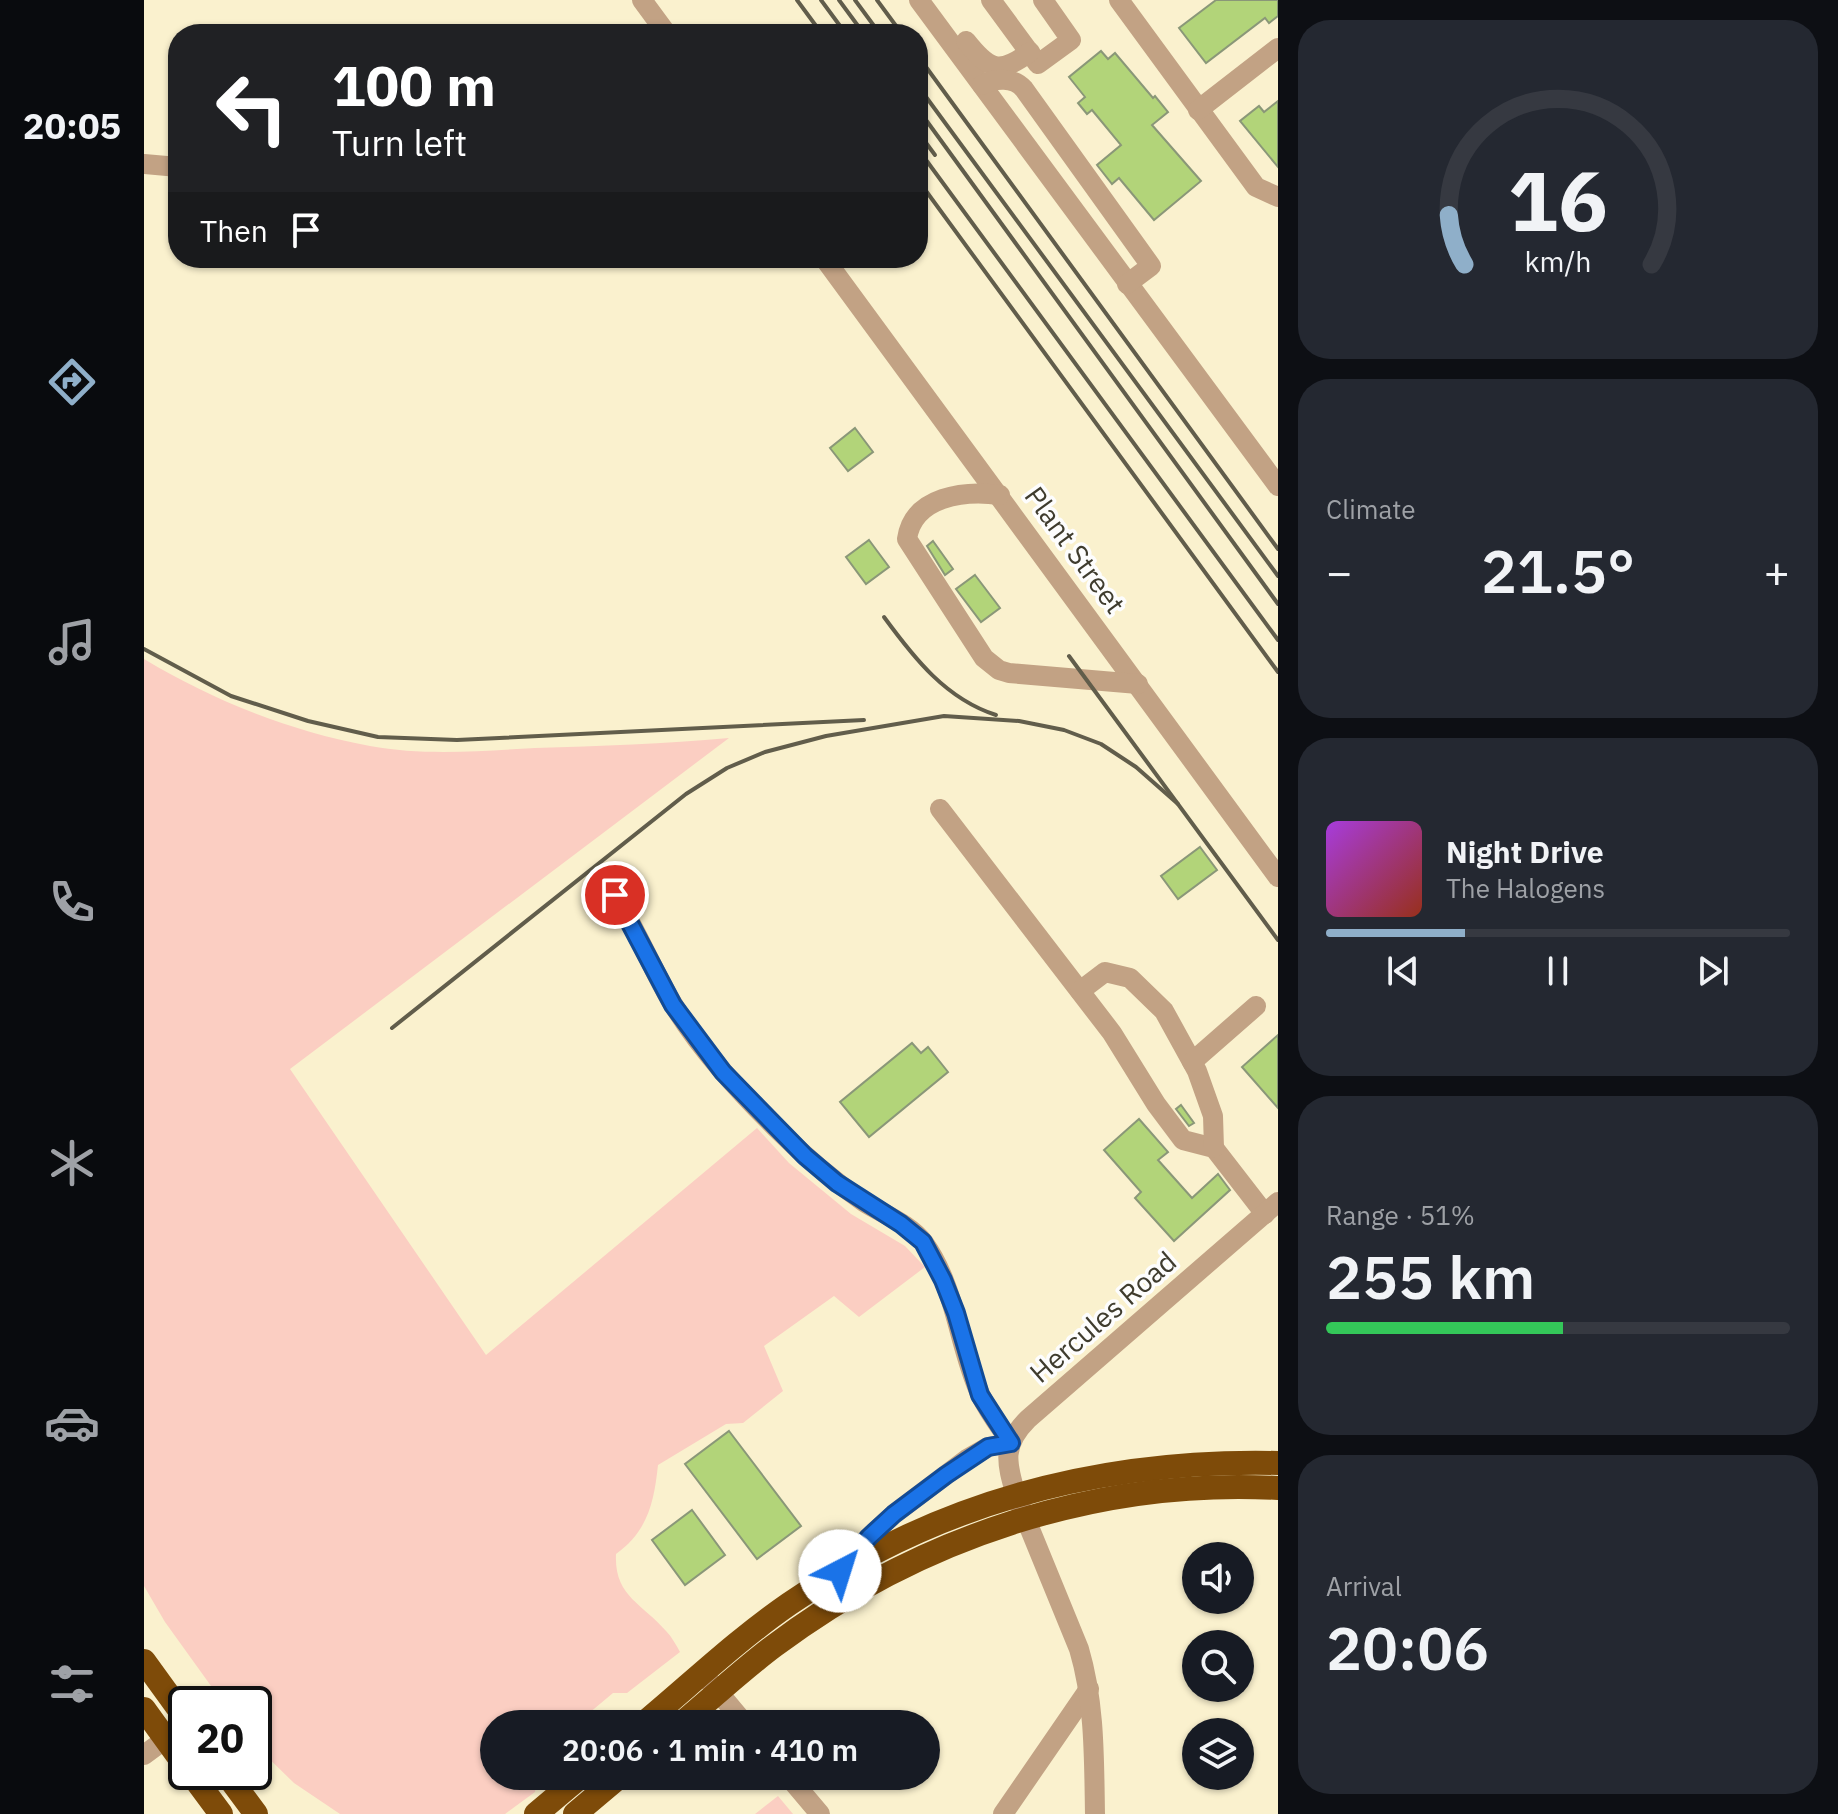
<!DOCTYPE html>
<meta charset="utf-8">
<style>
body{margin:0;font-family:"IBM Plex Sans",sans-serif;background:#242831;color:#f1f3f6;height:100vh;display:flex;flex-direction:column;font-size:30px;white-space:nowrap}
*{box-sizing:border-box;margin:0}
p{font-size:26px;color:#9ea1a6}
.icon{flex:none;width:44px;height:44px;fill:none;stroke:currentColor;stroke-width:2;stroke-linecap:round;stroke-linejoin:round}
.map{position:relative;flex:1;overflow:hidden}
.details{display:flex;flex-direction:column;gap:20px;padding:20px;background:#0d0f14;width:560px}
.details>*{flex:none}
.banner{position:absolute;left:24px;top:24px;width:760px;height:244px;border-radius:32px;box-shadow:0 2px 6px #0004;background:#202124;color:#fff;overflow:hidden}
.tools{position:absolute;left:1038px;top:1542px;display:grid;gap:16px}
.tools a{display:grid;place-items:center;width:72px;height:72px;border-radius:50%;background:#171b24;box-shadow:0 2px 6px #0004;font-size:40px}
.speed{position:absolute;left:24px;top:1686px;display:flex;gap:16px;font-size:40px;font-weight:700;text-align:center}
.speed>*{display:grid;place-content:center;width:104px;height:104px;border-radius:50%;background:#171b24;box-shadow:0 2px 6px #0004;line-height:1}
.speed .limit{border:4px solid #111;border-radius:12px;background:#fff;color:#111}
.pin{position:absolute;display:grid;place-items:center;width:68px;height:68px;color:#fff;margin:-34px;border:4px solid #fff;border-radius:50%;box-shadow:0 2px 8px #0007}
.me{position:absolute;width:88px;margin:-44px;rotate:40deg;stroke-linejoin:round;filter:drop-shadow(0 0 6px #0008)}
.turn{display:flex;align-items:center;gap:28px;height:168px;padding:0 32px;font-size:36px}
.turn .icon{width:104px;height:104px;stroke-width:2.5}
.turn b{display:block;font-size:56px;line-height:68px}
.then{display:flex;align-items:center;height:76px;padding:0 32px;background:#0003;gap:16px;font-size:30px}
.big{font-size:60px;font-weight:600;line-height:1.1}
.details .tile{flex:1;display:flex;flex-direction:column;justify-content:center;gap:12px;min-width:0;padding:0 28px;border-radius:32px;background:#242831}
.details .dial{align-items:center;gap:0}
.dial svg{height:208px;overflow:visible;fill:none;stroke:#363941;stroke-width:7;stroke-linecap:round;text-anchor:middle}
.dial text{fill:#f1f3f6;stroke:none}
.song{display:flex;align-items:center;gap:24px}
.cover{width:96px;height:96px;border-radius:12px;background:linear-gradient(135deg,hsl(280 70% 55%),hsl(10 70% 35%))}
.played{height:8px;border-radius:4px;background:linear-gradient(90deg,#8fafc9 30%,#363941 30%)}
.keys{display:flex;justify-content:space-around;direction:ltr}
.heat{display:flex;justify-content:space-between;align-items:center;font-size:44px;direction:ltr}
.charge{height:12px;border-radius:6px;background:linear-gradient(90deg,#34c759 51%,#363941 0)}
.trip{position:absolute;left:336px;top:1710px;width:460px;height:80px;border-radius:40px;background:#171b24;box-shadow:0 2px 6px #0004;font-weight:600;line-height:80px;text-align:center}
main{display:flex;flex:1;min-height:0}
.tab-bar{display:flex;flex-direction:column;width:144px;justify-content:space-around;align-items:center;background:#090b0e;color:#9ea1a6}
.tab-bar .icon{width:56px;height:56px}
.tab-bar .active{color:#8fafc9}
.tab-bar b{font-size:36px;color:#f1f3f6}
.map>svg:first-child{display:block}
.green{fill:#fbcec2}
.building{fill:#b2d479;stroke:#8a9778;stroke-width:2}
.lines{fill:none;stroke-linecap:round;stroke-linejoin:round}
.minor{stroke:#c2a284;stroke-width:20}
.highway{stroke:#7e4b09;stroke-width:24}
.rail{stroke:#615d4b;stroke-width:4}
.route-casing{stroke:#114b97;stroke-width:20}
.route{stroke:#1a73e8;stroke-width:14}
.labels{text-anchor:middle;stroke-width:7;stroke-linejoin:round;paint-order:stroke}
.street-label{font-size:28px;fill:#3f3c2e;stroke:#fdfdfd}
</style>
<main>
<nav class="tab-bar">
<b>20:05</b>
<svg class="icon active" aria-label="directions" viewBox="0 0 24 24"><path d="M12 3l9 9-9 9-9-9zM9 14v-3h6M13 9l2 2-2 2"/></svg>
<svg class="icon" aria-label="music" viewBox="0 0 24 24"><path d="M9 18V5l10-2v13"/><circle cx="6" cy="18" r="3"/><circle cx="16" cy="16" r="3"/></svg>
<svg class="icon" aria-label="phone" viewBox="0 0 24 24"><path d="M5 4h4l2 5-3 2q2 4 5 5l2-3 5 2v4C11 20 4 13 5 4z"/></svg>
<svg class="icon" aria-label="climate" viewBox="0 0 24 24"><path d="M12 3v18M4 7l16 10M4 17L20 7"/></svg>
<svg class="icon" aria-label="car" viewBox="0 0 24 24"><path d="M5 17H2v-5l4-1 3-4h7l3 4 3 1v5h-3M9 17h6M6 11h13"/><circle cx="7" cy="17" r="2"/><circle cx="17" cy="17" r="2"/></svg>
<svg class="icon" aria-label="filters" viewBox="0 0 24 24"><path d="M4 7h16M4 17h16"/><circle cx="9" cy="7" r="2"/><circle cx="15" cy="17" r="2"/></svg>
</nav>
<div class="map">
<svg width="1134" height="1814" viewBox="0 0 1134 1814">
<rect width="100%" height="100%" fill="#faf1ce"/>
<g class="green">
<path d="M0,659c70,42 146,72 226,87 54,10 111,5 165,2 65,-2 130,-4 194,-10l-439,331 196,286 271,-227 32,35 62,51 54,32 20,21 -66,50 -25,-21 -70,50 19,45 -40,32 -17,1 -68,41c-4,37 -10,66 -42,89 -2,42 26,49 50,77 6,6 10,14 14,21l-53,41h-14l-37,31h-82v52h43l-2,16 -30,22h-165l-46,-31 -40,-39v-40h-30l-59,-82 -21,-36z"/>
<polygon points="634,1796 649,1814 611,1814"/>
</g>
<g class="building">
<polygon points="1072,0 1134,0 1134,16 1125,23 1121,18 1062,63 1035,28"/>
<polygon points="957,51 964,59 971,53 1009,98 1011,96 1024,112 1008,125 1057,181 1010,220 975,178 968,184 953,165 977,145 948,110 943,114 934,103 941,97 925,77"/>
<polygon points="1134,101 1134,167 1096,121 1115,106 1120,112"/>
<polygon points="711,428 729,452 704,471 686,448"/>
<polygon points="725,540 745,567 722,584 702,557"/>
<polygon points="789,541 809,569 801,575 783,546"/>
<polygon points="831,575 856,608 837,622 812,589"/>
<polygon points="1056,847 1073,870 1034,899 1017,876"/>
<polygon points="1134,1035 1134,1108 1098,1067"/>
<polygon points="768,1043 777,1053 784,1047 804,1072 725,1137 696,1102"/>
<polygon points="1037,1105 1050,1123 1045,1126 1032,1109"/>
<polygon points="995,1119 1024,1152 1014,1160 1048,1198 1074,1174 1086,1190 1030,1241 991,1198 997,1192 960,1150"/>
<polygon points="585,1431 657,1526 613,1559 541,1464"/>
<polygon points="548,1510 581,1555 541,1585 508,1540"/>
</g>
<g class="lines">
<g class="minor">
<polyline points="498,0 523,34"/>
<polyline points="775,0 1134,486"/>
<polyline points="847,0 894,64 927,40 899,0"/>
<polyline points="975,0 1112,187 1134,197"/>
<path d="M822,41c23,29 33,34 64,11"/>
<path d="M838,85c13,-7 32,-8 42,4l127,177 -24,18"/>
<polyline points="1054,110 1134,48"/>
<polyline points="0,164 34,167"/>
<polyline points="680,258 1134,877"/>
<path d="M856,495c-35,-5 -87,1 -93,44l77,119 15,12 10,3 129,11"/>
<polyline points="796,809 968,1033 1012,1104 1039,1140 1070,1148 1121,1214"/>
<path d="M463,884c26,37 42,79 64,117 28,47 66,88 105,127 27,27 56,52 88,74 19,12 46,22 60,41 33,46 34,104 57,153 8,17 20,32 30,47l-23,4 -21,12 -73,55 -25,23 -24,29"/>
<polyline points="936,991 961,972 986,978 1020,1011 1053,1071 1069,1116 1070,1148"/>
<polyline points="1048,1062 1112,1006"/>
<polyline points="565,1681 601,1724"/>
<polyline points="0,1755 42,1724"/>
<polyline points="644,1776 676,1814"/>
<polyline points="859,1814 945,1689"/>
<path d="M951,1814c-1,-55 0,-111 -16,-165l-63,-154c-10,-33 -14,-50 12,-76l250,-217"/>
</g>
<g class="highway">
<polyline points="0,1661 42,1719"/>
<polyline points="0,1709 42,1767"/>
<path d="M499,1724c48,-40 94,-84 146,-120 146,-101 312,-145 489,-141"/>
<path d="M537,1724c31,-26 61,-54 93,-78 144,-108 323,-168 504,-158"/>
<polyline points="46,1772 77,1814"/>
<polyline points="81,1772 112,1814"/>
<polyline points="392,1814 437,1776"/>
<polyline points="431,1814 476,1776"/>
</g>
<g class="rail">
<polyline points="653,0 678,34"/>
<polyline points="677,0 702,34"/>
<polyline points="695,0 720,34"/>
<polyline points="711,0 736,34"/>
<polyline points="733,0 758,34"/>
<polyline points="774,56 1134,549"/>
<polyline points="774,86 1134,576"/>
<polyline points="774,109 1134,604"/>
<polyline points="774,132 791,155"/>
<polyline points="774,149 1134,640"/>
<polyline points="774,180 1134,672"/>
<path d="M740,617c30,41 62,82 112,98"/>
<polyline points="0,649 87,696 164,721 234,737 313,740 720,720"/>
<polyline points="925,656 1134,940"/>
<polyline points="248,1028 542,794 583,768 621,752 682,736 800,716 875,721 920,730 957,744 992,767 1034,804"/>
</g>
</g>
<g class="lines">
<defs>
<polyline id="route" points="471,895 529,1005 579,1072 661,1156 693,1183 757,1224 779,1242 799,1280 812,1313 836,1395 867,1443 844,1447 802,1475 750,1514 725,1537 696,1571"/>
</defs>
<use href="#route" class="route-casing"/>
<use href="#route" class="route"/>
</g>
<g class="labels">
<g class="street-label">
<text transform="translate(931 550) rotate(54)" y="10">Plant Street</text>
<text transform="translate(959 1317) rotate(-41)" y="10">Hercules Road</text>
</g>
</g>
</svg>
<div class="tools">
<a><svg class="icon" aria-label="sound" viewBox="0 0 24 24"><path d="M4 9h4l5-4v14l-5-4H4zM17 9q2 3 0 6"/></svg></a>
<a><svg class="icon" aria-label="search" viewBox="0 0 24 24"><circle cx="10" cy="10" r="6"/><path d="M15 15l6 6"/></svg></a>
<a><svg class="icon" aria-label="layers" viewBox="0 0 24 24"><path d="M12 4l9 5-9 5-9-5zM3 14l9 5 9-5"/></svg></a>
</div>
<div class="speed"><div class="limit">20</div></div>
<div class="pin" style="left:471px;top:895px;background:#d93025"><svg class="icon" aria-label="arrive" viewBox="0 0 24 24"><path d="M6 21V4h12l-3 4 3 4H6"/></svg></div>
<svg class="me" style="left:696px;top:1571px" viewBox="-20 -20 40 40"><circle r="19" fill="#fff"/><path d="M0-13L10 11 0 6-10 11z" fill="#1a73e8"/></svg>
<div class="trip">20:06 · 1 min · 410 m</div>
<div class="banner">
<div class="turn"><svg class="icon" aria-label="left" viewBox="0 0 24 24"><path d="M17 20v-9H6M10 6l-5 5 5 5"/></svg><div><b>100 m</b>Turn left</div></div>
<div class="then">Then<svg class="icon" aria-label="arrive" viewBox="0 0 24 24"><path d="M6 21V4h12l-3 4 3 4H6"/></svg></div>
</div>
</div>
<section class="details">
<div class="tile dial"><svg viewBox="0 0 100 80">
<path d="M14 69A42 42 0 1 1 86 69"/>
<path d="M14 69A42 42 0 0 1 8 50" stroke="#8fafc9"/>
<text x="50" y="56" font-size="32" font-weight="700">16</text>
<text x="50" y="72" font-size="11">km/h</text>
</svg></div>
<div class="tile"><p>Climate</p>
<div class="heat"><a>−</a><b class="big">21.5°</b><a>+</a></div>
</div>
<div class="tile">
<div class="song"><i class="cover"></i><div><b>Night Drive</b><p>The Halogens</p></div></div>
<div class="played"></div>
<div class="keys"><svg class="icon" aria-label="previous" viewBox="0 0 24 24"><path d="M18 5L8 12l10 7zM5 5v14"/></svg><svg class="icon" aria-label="pause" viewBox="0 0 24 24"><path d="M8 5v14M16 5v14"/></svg><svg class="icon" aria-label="next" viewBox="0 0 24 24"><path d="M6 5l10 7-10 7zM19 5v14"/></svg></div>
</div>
<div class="tile"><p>Range · 51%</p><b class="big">255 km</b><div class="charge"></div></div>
<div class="tile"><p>Arrival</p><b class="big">20:06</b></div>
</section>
</main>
